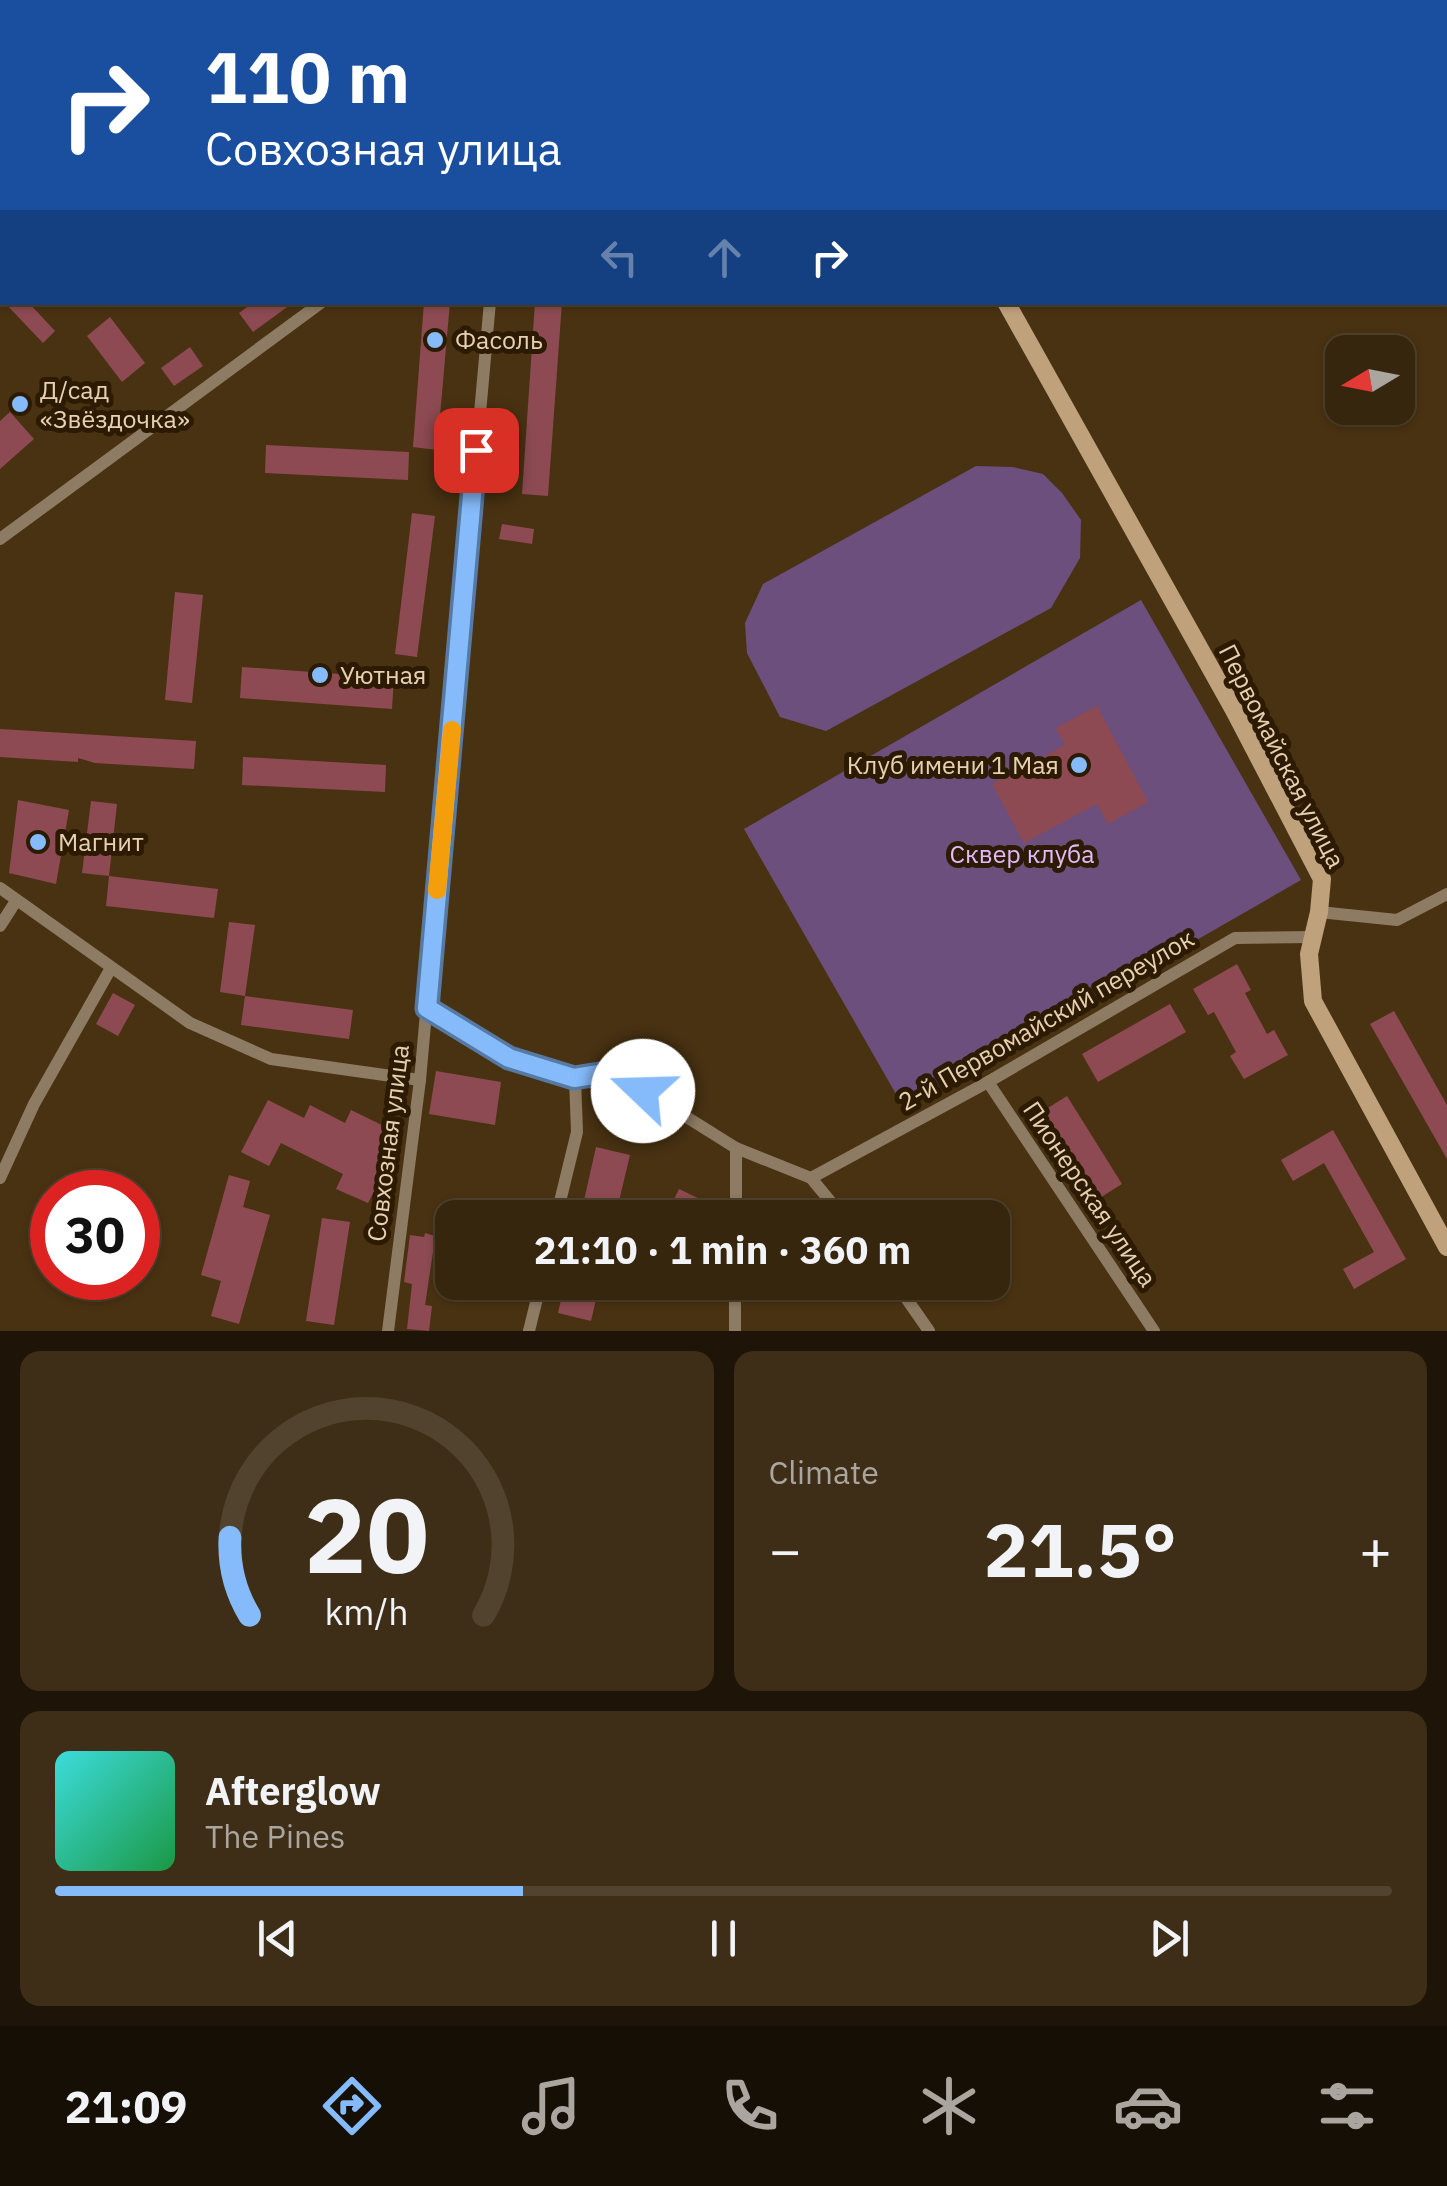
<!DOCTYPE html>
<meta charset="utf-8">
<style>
body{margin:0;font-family:"IBM Plex Sans",sans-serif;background:#3e2e17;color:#f1f3f6;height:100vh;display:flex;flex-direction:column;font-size:38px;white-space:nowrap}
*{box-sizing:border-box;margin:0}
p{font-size:32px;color:#aaa59e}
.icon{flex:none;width:55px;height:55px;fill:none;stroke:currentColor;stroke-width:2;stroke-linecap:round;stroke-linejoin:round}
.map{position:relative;height:1331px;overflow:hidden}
.panel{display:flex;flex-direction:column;gap:20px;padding:20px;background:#1e1508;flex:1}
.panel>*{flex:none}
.top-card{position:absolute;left:0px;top:0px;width:1448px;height:305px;box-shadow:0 2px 8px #0004,0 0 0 2px #51432e;background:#1a4fa0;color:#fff;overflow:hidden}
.needle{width:65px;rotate:260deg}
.controls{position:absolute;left:1325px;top:335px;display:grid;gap:20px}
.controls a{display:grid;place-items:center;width:90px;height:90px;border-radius:20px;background:#37260e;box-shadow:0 2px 8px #0004,0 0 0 2px #51432e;font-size:50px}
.speed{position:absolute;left:30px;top:1170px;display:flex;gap:20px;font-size:50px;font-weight:700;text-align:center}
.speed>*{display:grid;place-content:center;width:130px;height:130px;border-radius:50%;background:#37260e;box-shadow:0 2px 8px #0004,0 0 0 2px #51432e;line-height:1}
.speed .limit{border:15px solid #d22;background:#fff;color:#111}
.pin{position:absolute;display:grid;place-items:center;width:85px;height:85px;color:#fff;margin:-42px;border-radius:20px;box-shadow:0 5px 15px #0006}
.me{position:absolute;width:110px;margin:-55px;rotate:291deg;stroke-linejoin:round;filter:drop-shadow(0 0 8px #0008)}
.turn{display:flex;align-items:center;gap:35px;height:210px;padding:0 40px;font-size:45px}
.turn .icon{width:130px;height:130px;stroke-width:2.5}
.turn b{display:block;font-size:70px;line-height:85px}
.lanes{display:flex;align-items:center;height:95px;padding:0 40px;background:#0003;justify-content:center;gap:50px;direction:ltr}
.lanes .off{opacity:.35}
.big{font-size:75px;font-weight:700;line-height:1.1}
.panel .tile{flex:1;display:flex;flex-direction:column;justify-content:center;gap:15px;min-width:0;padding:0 35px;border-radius:20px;background:#3e2e17}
.panel .dial{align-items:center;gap:0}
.dial svg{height:260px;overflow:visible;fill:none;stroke:#51432e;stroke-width:7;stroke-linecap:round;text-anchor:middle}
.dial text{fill:#f1f3f6;stroke:none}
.song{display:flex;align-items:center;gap:30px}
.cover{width:120px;height:120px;border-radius:15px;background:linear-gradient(135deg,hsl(180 70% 55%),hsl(140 70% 35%))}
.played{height:10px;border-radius:5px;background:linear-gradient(90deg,#85bbfb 35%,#51432e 35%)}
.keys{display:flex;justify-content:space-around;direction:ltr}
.heat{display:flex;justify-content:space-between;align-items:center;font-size:55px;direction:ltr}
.panel .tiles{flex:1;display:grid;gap:20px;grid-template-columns:1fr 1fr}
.tile:last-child{grid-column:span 2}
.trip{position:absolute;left:435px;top:1200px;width:575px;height:100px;border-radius:20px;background:#37260e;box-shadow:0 2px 8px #0004,0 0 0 2px #51432e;font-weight:700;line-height:100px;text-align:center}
.tab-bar{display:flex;height:160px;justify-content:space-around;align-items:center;background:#160f06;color:#aaa59e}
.tab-bar .icon{width:70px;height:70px}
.tab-bar .current{color:#85bbfb}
.tab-bar b{font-size:45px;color:#f1f3f6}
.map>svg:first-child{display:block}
.green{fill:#6d4f7e}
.building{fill:#8d4a52}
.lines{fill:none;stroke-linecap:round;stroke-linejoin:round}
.street{stroke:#8e7b64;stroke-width:12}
.secondary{stroke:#bfa17b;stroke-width:18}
.rail{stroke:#a1896a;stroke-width:5;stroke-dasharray:20 10;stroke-linecap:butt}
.route-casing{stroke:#567aa3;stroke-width:25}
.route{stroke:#85bbfb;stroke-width:18}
.slow{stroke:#f59e0b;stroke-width:18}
.poi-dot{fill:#85bbfb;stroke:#2c1b02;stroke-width:4}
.labels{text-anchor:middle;stroke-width:10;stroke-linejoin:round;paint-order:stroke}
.poi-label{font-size:25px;fill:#e8d0b2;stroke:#2c1b02;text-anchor:start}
.street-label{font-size:25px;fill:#e8d0b2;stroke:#2c1b02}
.park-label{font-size:25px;fill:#e3bafa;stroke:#2c1b02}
</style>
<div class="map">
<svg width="1447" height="1331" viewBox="0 0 1447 1331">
<rect width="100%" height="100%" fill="#493212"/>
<g class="green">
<polygon points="976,466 1013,467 1043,474 1062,493 1081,520 1080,558 1051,608 826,731 780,717 747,653 745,623 763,584"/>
<polygon points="1141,600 1301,880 904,1108 744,829"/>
</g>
<g class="building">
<polygon points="4,302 28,302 55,331 43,343"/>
<polygon points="254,302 294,302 253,332 239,313"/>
<polygon points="424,302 450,302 437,450 413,447"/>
<polygon points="535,302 562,302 548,496 522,494"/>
<polygon points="110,317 145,363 122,382 87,336"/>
<polygon points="190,347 203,366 174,386 161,368"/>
<polygon points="10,412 34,439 0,469 0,421"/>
<polygon points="266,445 409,452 408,480 265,473"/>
<polygon points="412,513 435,516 417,657 395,654"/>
<polygon points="502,524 534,529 532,544 499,539"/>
<polygon points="175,592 203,595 192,703 165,700"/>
<polygon points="242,667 394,678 392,709 240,698"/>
<polygon points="1097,706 1148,802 1108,824 1097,804 1024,843 992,784 1065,745 1056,728"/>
<polygon points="0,729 196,741 194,769 95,763 78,758 78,762 0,757"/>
<polygon points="243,757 386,765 385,792 242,785"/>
<polygon points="18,800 69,810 56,884 9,873"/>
<polygon points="91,801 117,804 109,876 82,873"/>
<polygon points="109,876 218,889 214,918 106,906"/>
<polygon points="229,922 255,925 245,996 220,992"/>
<polygon points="1237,964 1251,990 1245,993 1267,1034 1274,1030 1288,1055 1244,1079 1230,1056 1236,1052 1214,1012 1208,1015 1193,989"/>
<polygon points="113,993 135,1005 118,1036 96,1024"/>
<polygon points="245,996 353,1010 349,1039 241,1025"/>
<polygon points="1170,1004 1186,1032 1098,1082 1082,1054"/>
<polygon points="1394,1011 1447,1105 1447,1159 1370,1024"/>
<polygon points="436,1071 501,1082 495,1125 429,1114"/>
<polygon points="1067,1096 1122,1184 1098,1199 1043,1111"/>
<polygon points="268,1100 304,1118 310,1105 345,1123 351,1110 388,1128 380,1147 386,1151 376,1173 382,1177 368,1203 336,1189 343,1174 281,1143 269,1166 241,1152"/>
<polygon points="1333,1130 1406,1259 1354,1289 1343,1269 1374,1252 1324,1163 1293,1181 1281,1160"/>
<polygon points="596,1147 630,1155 615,1218 580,1218"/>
<polygon points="229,1175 250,1181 243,1207 270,1215 239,1324 211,1316 221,1281 201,1275"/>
<polygon points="679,1189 706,1202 698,1218 665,1218"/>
<polygon points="322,1218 350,1222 334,1325 306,1321"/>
<polygon points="425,1233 445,1239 443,1253 433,1252 425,1305 432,1306 429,1331 407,1329 412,1284 404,1282 410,1235 424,1237"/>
<polygon points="565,1282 600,1282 591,1321 558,1313"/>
</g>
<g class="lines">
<g class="street">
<polyline points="411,0 413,2"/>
<polyline points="0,539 322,302"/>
<polyline points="0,888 190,1023 271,1059 420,1080"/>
<polyline points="1319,912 1397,920 1447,894"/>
<polyline points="0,926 16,901"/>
<polyline points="427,1008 509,1058 575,1079 613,1071 736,1148 811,1178 844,1218"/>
<polyline points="988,1082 1154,1331"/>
<polyline points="0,1178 34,1104 111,968"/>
<polyline points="811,1178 988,1082 1235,938 1313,937"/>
<polyline points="556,1218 577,1132 575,1079"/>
<polyline points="736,1218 736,1148"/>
<polyline points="895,1282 929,1331"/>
<polyline points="388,1331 420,1080 490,302"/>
<polyline points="529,1331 541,1282"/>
<polyline points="735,1331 735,1282"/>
</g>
<g class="secondary">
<polyline points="872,0 873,2"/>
<polyline points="1006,302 1234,710 1322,879 1319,912 1309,954 1313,1001 1447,1247"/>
</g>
<g class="rail">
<polyline points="1367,0 1368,2"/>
<polyline points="1411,0 1412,2"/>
<polyline points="1428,0 1429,2"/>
<polyline points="1445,32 1447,35"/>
<polyline points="1445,65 1447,69"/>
</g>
</g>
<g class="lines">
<defs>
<polyline id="route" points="476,450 427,1008 509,1058 574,1078 612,1072 643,1091"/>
</defs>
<use href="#route" class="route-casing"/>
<use href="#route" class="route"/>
<polyline class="slow" points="437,890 452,730"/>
</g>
<g class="poi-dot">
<circle cx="435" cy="340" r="10"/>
<circle cx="20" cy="404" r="10"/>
<circle cx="320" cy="675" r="10"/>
<circle cx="1079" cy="765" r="10"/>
<circle cx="38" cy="842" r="10"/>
</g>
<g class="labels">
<g class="poi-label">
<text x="455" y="349">Фасоль</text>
<text x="40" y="399">Д/сад<tspan x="40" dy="29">«Звёздочка»</tspan></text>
<text x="340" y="684">Уютная</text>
<text x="1059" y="774" text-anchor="end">Клуб имени 1 Мая</text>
<text x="58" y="851">Магнит</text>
</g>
<g class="street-label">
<text transform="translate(1282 756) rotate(63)" y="9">Первомайская улица</text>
<text transform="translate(1046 1020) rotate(-30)" y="9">2-й Первомайский переулок</text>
<text transform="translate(388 1143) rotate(-83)" y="9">Совхозная улица</text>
<text transform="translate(1090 1194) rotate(56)" y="9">Пионерская улица</text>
</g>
<g class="park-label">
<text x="1022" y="863">Сквер клуба</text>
</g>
</g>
</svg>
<div class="controls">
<a><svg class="needle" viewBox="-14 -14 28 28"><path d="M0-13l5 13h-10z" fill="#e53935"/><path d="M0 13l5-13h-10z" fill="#aaa59e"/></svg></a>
</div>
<div class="speed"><div class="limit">30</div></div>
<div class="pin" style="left:476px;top:450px;background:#d93025"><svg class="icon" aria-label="arrive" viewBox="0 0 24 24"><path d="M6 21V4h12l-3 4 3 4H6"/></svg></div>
<svg class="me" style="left:643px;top:1091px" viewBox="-20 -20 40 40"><circle r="19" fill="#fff"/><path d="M0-13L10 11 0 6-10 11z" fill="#85bbfb"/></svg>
<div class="trip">21:10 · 1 min · 360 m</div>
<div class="top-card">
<div class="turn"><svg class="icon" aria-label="right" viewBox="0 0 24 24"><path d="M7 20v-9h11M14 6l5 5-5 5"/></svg><div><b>110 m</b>Совхозная улица</div></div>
<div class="lanes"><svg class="icon off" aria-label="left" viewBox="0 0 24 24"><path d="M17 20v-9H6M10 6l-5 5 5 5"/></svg><svg class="icon off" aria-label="ahead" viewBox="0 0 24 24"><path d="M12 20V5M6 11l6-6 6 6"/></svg><svg class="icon" aria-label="right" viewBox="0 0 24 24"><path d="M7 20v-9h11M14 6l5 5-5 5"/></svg></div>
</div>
</div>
<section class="panel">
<div class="tiles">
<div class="tile dial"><svg viewBox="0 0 100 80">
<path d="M14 69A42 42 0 1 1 86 69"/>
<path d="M14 69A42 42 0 0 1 8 45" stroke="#85bbfb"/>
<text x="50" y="56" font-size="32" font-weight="700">20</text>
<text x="50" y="72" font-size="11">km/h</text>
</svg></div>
<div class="tile"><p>Climate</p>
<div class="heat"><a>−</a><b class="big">21.5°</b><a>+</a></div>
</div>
<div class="tile">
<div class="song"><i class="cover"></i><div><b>Afterglow</b><p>The Pines</p></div></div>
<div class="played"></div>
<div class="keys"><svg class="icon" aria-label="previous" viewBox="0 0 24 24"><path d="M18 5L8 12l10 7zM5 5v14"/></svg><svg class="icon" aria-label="pause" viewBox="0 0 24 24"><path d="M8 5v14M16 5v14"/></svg><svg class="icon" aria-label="next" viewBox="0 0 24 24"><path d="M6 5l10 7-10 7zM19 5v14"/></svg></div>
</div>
</div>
</section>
<nav class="tab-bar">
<b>21:09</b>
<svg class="icon current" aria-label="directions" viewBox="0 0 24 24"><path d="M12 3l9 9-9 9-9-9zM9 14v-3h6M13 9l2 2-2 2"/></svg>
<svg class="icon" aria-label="music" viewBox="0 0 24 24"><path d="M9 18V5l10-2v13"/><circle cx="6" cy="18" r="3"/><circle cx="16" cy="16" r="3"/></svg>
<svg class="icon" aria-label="phone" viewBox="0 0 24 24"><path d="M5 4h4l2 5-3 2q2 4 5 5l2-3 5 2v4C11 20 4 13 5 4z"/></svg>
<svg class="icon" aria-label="climate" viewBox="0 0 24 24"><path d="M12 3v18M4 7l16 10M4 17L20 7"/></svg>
<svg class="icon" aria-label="car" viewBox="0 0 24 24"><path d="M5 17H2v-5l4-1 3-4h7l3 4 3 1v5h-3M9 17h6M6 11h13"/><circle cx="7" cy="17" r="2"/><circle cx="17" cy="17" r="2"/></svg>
<svg class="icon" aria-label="filters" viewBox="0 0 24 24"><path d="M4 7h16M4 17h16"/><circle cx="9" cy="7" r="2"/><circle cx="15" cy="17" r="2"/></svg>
</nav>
